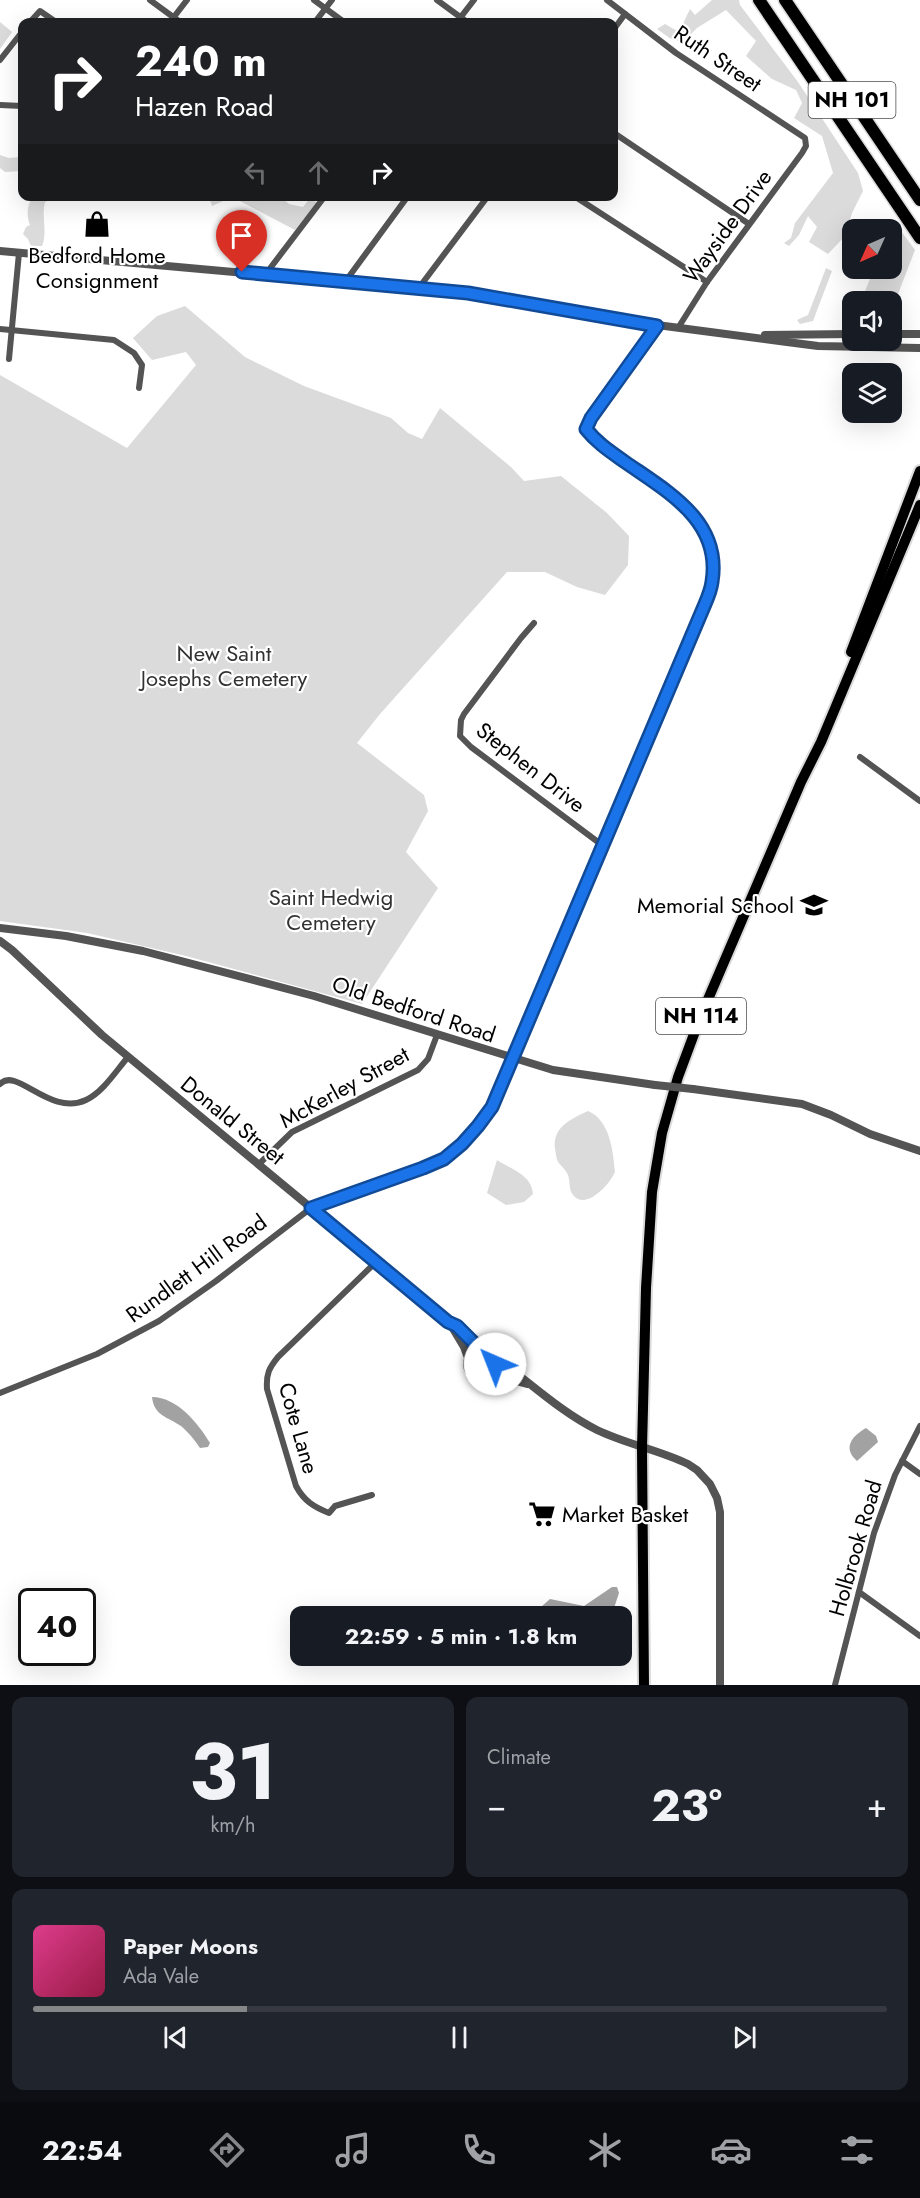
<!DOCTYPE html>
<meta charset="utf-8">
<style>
body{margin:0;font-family:Jost,sans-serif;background:#20242c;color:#f1f3f6;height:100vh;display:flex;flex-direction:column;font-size:22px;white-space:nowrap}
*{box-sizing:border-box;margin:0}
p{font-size:20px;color:#9ea1a6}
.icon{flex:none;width:33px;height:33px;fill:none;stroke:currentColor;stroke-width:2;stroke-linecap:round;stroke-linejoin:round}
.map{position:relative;height:1685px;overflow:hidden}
.panel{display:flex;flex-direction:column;gap:12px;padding:12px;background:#0d0f14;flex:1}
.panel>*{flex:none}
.top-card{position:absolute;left:18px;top:18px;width:600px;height:183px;border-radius:12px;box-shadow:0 6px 24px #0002;background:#202124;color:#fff;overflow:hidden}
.needle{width:39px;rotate:225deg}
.tools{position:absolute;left:842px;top:219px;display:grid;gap:12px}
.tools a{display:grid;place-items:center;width:60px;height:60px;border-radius:12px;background:#171b24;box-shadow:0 6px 24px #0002;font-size:30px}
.speed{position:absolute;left:18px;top:1588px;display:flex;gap:12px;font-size:30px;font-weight:700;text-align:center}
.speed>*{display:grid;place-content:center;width:78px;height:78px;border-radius:50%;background:#171b24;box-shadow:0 6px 24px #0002;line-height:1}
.speed .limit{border:3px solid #111;border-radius:9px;background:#fff;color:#111}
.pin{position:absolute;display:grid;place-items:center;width:51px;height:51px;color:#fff;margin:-62px -26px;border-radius:50% 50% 50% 0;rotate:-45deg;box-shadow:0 0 6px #0007}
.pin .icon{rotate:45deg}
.me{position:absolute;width:66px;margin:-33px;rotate:316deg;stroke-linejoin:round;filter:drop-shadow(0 0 4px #0008)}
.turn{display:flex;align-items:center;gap:21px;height:126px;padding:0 18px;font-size:27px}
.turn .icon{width:78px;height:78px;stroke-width:2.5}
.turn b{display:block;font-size:42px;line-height:51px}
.lanes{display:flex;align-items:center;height:57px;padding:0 18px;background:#0003;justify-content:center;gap:30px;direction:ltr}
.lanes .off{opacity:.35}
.big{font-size:45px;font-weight:700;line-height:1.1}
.panel .widget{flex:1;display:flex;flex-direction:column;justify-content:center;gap:9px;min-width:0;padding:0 21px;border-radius:12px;background:#20242c}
.panel .dial{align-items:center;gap:0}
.dial b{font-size:78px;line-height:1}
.song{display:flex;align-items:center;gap:18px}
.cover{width:72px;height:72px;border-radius:9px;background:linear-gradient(135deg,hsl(330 70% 55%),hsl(340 70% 35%))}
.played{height:6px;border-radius:3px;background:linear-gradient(90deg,#858687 25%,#363941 25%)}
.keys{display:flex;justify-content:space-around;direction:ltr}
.heat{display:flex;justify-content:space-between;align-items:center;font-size:33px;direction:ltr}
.panel .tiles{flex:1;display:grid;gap:12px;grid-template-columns:1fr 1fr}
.widget:last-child{grid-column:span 2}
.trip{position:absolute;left:290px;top:1606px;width:342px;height:60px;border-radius:12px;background:#171b24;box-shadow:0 6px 24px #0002;font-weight:700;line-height:60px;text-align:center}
.menu{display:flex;height:96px;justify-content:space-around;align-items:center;background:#090b0e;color:#9ea1a6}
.menu .icon{width:42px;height:42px}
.menu .current{color:#858687}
.menu b{font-size:27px;color:#f1f3f6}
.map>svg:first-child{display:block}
.green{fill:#dbdbdb}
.water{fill:#a2a2a2}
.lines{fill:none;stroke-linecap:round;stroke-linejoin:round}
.primary-casing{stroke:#dbdbdb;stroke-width:14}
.motorway-casing{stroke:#dbdbdb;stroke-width:15}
.minor{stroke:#545454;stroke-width:6}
.tertiary{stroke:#545454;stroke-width:8}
.primary{stroke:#000;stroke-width:10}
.motorway{stroke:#000;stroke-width:12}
.tertiary-bridge{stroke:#545454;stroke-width:8}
.route-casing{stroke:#114b97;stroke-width:15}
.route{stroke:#1a73e8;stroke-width:10}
.labels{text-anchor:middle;stroke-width:4.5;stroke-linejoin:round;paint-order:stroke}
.shield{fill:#fff;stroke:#4c4c4c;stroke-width:1.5}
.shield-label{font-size:21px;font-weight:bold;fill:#000}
.street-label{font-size:22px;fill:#000;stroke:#fff}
.poi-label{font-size:22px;fill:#000;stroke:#fff}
.park-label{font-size:22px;fill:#323232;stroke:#fff}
</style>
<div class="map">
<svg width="920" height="1685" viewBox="0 0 920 1685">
<rect width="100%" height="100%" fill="#fff"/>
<g class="green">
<polygon points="712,0 739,0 740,5 798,82 858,173 863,191 852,213 845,236 828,254 809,242 817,227 808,216 799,235 789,246 784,243 791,238 795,223 833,173 822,136 794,118 802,103 796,90 772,79 746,56 756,41 726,10 697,28 683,42 671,39 657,29 665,24 679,32 690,9 695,15"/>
<polygon points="0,22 12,32 0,49"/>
<polygon points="22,153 22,171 5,172 0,168 0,155 9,158 20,157"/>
<path d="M33,197h23l-11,5c-4,15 3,30 -3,44h-11l-3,-7 -5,-5 3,-7 4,-2c-4,-9 -3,-21 3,-28z"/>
<polygon points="209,197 281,197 289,204 303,207 310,198 317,203 295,230 232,197 212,206"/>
<polygon points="892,219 915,250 898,294 883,301 861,301 874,269 891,268 891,230 889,229"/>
<polygon points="826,268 832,271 813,321 800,324 797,320 808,315"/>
<polygon points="185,306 245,357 304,386 391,418 408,433 422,439 440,408 511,467 524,481 561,476 607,513 629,536 628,565 605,595 577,587 545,572 507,572 380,714 357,743 424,795 428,811 406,852 438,888 362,1004 186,956 87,933 0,921 0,375 127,448 196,365 186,352 152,360 133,338 157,316"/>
<path d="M588,1111c22,9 25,40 27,61 -5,12 -29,39 -42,23 -5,-6 -2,-15 -6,-22 -2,-4 -6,-7 -9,-11 -2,-4 -2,-9 -3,-13 -3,-22 16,-30 33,-38z"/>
<path d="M497,1160c14,9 35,15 36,34l-9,8 -18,3 -19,-12z"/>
</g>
<g class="water">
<path d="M152,1397c25,0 46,26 58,46l-2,4 -8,1c-6,-9 -11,-15 -19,-22 -13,-9 -27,-10 -29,-29z"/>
<path d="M866,1428l10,8 2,6 -21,19c-15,-13 -5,-25 9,-33z"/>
<polygon points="612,1587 617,1587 619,1593 611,1617 549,1617 541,1607 550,1599 584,1606"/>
</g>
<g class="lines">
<defs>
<g id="primary">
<polyline points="851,652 920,471"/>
<polyline points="644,1685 642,1448 646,1288 652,1192 662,1133 678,1077 700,1018 801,782 821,742 920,505"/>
</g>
<g id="motorway">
<polyline points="759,0 920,238"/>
<polyline points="785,0 920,200"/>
</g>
</defs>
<use href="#primary" class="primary-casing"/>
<use href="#motorway" class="motorway-casing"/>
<g class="minor">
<polyline points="150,0 180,22"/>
<polyline points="314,0 344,22"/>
<polyline points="437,0 467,22"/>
<polyline points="607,0 676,53 805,138 806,146 802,153 707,282 678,328"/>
<polyline points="30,22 40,11 56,22"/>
<polyline points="170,22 187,0"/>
<polyline points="315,22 332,0"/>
<polyline points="457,22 474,0"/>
<polyline points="614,29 625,14"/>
<polyline points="0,60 22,32"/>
<polyline points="0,105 22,106"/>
<polyline points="614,133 749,224"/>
<polyline points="574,196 707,282"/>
<polyline points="265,275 325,196"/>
<polyline points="345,282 408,196"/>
<polyline points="418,289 488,196"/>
<polyline points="0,329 114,340 134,353 142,365 139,388"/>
<polyline points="9,359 19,253"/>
<polyline points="534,623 521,638 464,714 461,720 460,736 471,747 602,845"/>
<polyline points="860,757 920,801"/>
<path d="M0,1084c16,-18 50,33 86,16 17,-8 30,-29 42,-43"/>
<polyline points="259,1164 292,1132 418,1070 428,1059 437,1035"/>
<path d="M0,1393l97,-39 62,-33 57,-40 95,-73 112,-40 21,-9 18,-15 17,-18 13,-19 195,-459c9,-21 20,-42 25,-64 12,-56 -37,-87 -76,-114 -17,-13 -37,-23 -50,-41l5,-11 66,-93"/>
<polyline points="902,1461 920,1474"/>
<path d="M372,1495l-37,11 -6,7c-15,-6 -25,-12 -33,-27l-29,-97c-1,-15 2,-21 11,-32l98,-95"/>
<polyline points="859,1592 920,1636"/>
<polyline points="835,1685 874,1533 895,1475 920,1426"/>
</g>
<g class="tertiary">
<polyline points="0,251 468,293 657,325 787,342 818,346 920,348"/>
<polyline points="891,334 920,334"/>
<polyline points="765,335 852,334"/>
<polyline points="0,928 66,936 143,951 314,996 553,1070 655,1085"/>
<path d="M0,941l12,9 90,85 347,287c14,7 25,21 39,30"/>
<polyline points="693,1089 802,1104 831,1115 870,1134 920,1151"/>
<polyline points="449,1322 464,1347 468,1358"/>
<circle cx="481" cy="1364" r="14"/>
<path d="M492,1355c10,12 18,13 29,22 24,19 48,39 76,53 29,14 62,20 91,34l9,6 13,14 7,14 3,14v173"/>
<polyline points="487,1378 502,1377 527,1384"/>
</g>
<use href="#primary" class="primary"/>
<use href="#motorway" class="motorway"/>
<polyline class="tertiary-bridge" points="655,1085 693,1089"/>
</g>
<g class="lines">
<defs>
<path id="route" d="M242,272l226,21 189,33 -66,92 -5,11c11,14 25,23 39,33 43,30 97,59 87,120 -1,8 -4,15 -7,22l-213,503 -14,19 -16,18 -18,15 -21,9 -112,40 137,114 9,4 17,17 14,9 6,7 1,5"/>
</defs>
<use href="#route" class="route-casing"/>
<use href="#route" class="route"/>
</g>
<defs>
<symbol id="shop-bare" viewBox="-9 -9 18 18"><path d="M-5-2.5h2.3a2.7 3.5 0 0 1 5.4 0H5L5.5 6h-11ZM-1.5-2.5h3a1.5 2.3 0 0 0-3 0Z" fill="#000" stroke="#fff" stroke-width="2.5" paint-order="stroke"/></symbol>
<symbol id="school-bare" viewBox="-9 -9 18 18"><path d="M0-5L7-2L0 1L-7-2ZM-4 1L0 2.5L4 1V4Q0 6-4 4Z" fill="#000" stroke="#fff" stroke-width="2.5" paint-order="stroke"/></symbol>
<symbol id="supermarket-bare" viewBox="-9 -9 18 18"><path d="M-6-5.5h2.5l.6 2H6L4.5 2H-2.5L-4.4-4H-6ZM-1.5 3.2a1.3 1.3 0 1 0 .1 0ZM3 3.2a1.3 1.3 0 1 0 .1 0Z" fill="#000" stroke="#fff" stroke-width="2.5" paint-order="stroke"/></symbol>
</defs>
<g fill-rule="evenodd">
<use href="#shop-bare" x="78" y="205" width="38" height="38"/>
<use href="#school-bare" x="795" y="886" width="38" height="38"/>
<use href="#supermarket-bare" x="523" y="1495" width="38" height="38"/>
</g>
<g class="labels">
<g class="shield">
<rect x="808.5" y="82" width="87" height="36" rx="4.5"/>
<rect x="656" y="998" width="90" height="36" rx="4.5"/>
</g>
<g class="shield-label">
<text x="852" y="107">NH 101</text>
<text x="701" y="1023">NH 114</text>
</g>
<g class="street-label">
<text transform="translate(718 58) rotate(34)" y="8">Ruth Street</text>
<text transform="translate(727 226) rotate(-54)" y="8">Wayside Drive</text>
<text transform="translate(531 767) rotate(38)" y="8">Stephen Drive</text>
<text transform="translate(414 1009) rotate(18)" y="8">Old Bedford Road</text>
<text transform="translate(344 1087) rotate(-29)" y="8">McKerley Street</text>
<text transform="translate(233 1120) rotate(39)" y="8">Donald Street</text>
<text transform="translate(196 1268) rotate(-36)" y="8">Rundlett Hill Road</text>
<text transform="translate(299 1428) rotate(74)" y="8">Cote Lane</text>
<text transform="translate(855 1548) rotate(-74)" y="8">Holbrook Road</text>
</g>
<g class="poi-label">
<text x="97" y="263">Bedford Home<tspan x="97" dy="25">Consignment</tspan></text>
<text x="794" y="913" text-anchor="end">Memorial School</text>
<text x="562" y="1522" text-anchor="start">Market Basket</text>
</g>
<g class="park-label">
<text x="224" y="661">New Saint<tspan x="224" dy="25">Josephs Cemetery</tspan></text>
<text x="331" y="905">Saint Hedwig<tspan x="331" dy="25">Cemetery</tspan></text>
</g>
</g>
</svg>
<div class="tools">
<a><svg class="needle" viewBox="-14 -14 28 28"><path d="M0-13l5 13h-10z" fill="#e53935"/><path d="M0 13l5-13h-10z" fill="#9ea1a6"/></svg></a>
<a><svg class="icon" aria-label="sound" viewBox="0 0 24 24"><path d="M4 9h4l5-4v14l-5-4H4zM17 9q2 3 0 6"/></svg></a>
<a><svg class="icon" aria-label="layers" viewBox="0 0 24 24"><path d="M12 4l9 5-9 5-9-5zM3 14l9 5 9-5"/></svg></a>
</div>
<div class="speed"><div class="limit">40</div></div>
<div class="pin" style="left:242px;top:272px;background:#d93025"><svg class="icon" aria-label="arrive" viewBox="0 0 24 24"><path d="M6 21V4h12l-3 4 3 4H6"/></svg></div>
<svg class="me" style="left:495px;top:1364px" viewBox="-20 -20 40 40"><circle r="19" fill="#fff"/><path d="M0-13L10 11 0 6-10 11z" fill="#1a73e8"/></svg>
<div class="trip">22:59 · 5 min · 1.8 km</div>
<div class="top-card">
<div class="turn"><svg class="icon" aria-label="right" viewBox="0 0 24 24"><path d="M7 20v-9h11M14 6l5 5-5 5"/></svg><div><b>240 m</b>Hazen Road</div></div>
<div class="lanes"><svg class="icon off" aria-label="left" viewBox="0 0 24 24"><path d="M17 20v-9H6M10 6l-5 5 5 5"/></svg><svg class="icon off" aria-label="ahead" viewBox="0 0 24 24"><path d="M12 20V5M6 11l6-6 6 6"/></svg><svg class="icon" aria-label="right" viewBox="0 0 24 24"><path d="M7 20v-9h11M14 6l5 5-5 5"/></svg></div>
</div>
</div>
<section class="panel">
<div class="tiles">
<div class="widget dial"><b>31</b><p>km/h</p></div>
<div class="widget"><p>Climate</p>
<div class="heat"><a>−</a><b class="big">23°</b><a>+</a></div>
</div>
<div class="widget">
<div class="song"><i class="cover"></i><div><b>Paper Moons</b><p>Ada Vale</p></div></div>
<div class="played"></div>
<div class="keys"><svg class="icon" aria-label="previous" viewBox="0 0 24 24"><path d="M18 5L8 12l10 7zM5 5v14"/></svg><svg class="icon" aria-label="pause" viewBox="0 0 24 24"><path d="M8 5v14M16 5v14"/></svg><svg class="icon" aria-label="next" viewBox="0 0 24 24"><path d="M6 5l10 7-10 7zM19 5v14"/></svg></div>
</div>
</div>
</section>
<nav class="menu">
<b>22:54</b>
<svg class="icon current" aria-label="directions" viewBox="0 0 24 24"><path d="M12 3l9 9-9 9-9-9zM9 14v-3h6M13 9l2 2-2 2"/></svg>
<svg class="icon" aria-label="music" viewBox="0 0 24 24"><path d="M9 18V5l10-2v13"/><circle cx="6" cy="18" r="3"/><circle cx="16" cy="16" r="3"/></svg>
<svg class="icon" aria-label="phone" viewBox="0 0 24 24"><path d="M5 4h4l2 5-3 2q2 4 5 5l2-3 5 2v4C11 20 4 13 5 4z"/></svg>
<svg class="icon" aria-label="climate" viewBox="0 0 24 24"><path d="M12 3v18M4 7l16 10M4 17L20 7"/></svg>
<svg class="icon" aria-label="car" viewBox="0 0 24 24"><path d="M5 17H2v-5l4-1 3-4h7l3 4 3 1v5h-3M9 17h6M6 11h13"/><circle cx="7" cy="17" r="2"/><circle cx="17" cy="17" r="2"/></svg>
<svg class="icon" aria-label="filters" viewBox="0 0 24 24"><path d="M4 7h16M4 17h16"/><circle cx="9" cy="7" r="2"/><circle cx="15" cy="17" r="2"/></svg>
</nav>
